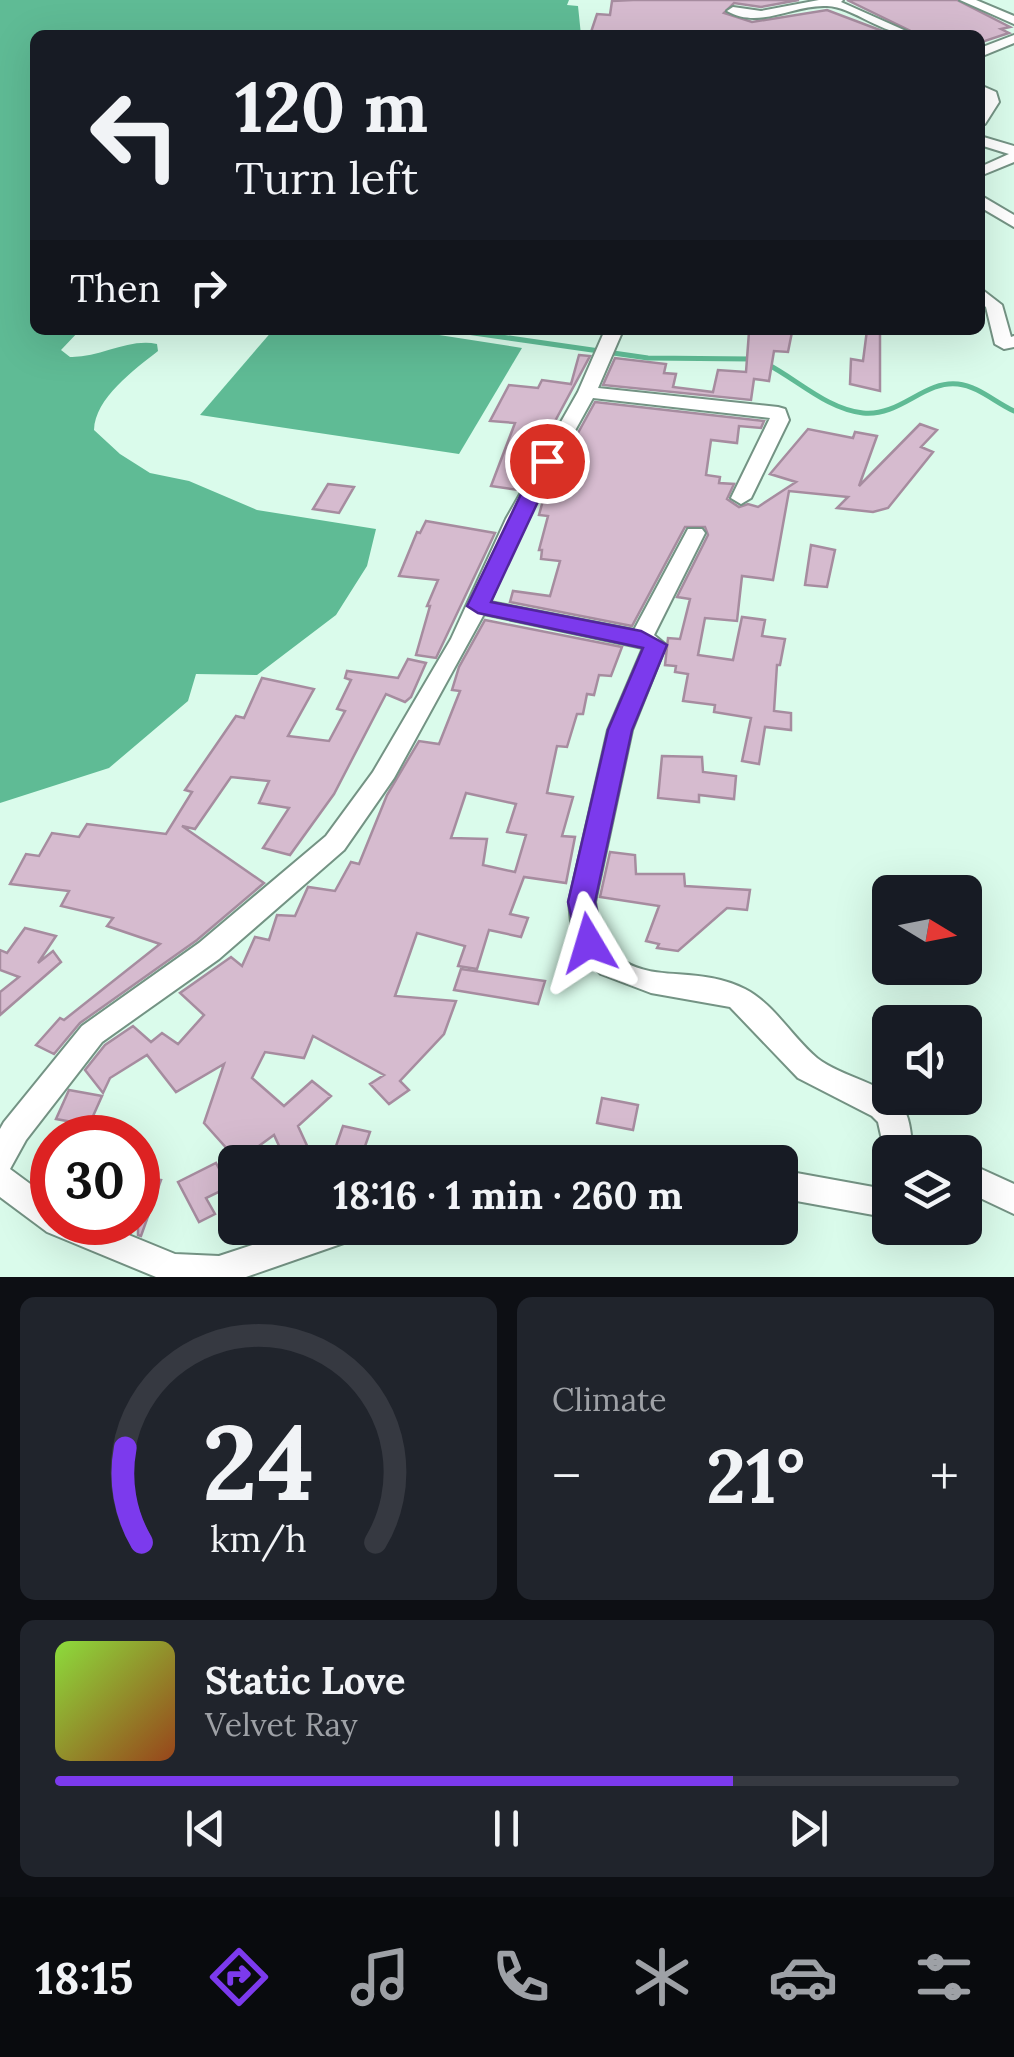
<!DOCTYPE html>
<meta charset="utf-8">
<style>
body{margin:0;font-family:Lora,serif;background:#20242c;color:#f1f3f6;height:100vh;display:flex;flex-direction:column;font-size:38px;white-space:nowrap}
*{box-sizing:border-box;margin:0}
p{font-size:32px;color:#9ea1a6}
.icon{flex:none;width:55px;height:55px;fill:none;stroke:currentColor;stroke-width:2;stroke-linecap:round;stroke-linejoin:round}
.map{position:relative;height:1277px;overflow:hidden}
.side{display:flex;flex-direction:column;gap:20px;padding:20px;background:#0d0f14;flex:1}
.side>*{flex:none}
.banner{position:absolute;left:30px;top:30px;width:955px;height:305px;border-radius:15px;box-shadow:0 10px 40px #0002;background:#171b24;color:#f1f3f6;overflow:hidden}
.needle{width:65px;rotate:100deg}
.tools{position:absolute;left:872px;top:875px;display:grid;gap:20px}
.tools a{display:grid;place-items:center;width:110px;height:110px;border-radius:15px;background:#171b24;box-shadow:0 10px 40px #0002;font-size:50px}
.speed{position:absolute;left:30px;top:1115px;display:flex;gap:20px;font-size:50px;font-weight:700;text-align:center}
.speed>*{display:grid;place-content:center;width:130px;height:130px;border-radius:50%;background:#171b24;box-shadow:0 10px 40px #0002;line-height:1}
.speed .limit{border:15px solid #d22;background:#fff;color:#111}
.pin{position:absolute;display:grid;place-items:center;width:85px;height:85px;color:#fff;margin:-42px;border:5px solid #fff;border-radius:50%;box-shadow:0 2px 10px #0007}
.me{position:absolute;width:110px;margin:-55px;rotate:353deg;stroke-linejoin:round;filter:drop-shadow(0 0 8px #0008)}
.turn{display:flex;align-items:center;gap:35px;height:210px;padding:0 40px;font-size:45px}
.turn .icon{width:130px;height:130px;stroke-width:2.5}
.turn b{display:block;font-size:70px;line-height:85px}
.then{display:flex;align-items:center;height:95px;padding:0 40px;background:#0003;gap:20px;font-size:38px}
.big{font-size:75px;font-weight:700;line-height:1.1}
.side .widget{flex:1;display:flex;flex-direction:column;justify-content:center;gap:15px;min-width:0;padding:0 35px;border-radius:15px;background:#20242c}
.side .dial{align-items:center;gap:0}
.dial svg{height:260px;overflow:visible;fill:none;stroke:#363941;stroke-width:7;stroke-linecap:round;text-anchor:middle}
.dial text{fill:#f1f3f6;stroke:none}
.song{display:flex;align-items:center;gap:30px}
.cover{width:120px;height:120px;border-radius:15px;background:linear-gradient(135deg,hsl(90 70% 55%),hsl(20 70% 35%))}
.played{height:10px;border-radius:5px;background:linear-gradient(90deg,#7c3aed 75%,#363941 75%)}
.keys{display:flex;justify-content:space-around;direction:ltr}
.heat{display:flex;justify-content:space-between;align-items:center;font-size:55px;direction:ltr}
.side .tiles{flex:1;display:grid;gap:20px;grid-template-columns:1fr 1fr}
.widget:last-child{grid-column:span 2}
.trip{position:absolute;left:218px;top:1145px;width:580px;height:100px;border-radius:15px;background:#171b24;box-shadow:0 10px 40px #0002;font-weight:700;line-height:100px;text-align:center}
.tabs{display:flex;height:160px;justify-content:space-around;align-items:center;background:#090b0e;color:#9ea1a6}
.tabs .icon{width:70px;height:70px}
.tabs .active{color:#7c3aed}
.tabs b{font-size:45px;color:#f1f3f6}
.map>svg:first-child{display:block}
.water{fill:#5fbb95}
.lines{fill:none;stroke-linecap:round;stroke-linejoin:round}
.stream{stroke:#5fbb95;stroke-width:5}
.building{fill:#d6bbcf;stroke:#a68c9f;stroke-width:2.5;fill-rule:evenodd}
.minor-casing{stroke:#749384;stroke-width:4}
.minor{fill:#fff;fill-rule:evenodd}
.route{fill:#7c3aed;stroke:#51269a;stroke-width:2.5}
</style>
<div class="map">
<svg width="1014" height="1277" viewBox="0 0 1014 1277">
<rect width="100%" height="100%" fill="#dafbeb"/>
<g class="water">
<path d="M0,0h569l-2,5 11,1 3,29h-546v295h45l-19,20 9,7c30,1 58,-19 87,-13l1,7c-24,19 -63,47 -64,79l26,24 30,19 39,8 68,29 119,19 -9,37 -31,49 -79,60 -61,-1 -8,27 -79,67 -109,35z"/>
<polygon points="273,330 407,330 522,348 459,454 200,415"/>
</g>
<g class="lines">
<g class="stream">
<polyline points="453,330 648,358 751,359"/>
<path d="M767,364c31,16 60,45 96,49 37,4 61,-33 95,-29 20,2 38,19 56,27"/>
</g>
</g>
<g class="building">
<polygon points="633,0 799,0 761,7 734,3 724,13 752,22 827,10 893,35 590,35 597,14 610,15 612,1"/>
<polygon points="847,0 957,0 1010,27 1001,29 1009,33 982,42 980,35 919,35"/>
<polygon points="773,330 792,332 788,352 774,351 769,381 754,379 751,400 603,385 615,358 666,364 664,373 676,374 673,387 713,392 718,370 746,372 749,332"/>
<polygon points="867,330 880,330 880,391 850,384 851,359 863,361"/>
<polygon points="579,355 590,356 518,490 491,486 515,423 490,421 509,385 538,388 542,380 571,384"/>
<polygon points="595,402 764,421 761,428 739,426 737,443 711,440 706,475 720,477 719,483 734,484 727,499 739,507 748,504 758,507 796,482 770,474 808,429 853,438 855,432 877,436 859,486 920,424 937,430 921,447 933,452 888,508 873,512 837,508 848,497 789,491 773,580 742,576 737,621 705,618 698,655 733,660 742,617 765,620 762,636 785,639 780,665 777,665 774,711 791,713 791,730 765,727 759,764 742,761 751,718 714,712 715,705 683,701 688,674 675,672 676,666 665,665 668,638 680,639 690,599 677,597 708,535 705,527 685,527 632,626 510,602 513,591 550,596 560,561 541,559 542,550 539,550 548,516 539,515 545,493"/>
<polygon points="328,484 354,487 339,513 313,509"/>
<polygon points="426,521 495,533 436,658 416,655 430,606 427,606 438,580 399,576 417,532 420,533"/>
<polygon points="811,545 835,550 827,587 805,585"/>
<path d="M485,620l137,27 -11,29 -12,-1 -5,20 -7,-1 -4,20h-6l-10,33 -10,-1 -10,47 26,4 -11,39 13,1 -9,46 -42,-6 -14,37 18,4 -7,19 -32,-7 -12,39 -19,-3 7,-20 -48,-13 -22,63 61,5 -12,33 -44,47 9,9 -20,14 -19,-20 14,-9 -71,-39 -9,22 -39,-6 -13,26 32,28 28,-25 19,15 -33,30 11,24 -23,11 -12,-26 -36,26 -34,-38 20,-59 -48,28 -29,-37 -37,23 -7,15 -18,-23 20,-25 28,-19 18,16 11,-9 16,11 26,-29 -24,-22 51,-36 11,9 13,-29 14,3 8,-25 18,1 13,-29 27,4 16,-29 8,2 28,-69 32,-54 20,3 21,-53 -8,-1 7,-23zM466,793l50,11 -9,28 19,3 -11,37 -32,-7 4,-26 -36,-1z"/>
<polygon points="408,659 426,663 411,697 405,702 386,694 334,794 290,855 263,848 289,808 259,803 269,781 231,777 195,829 182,826 264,883 197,940 80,1023 54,1054 36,1045 60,1018 64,1020 160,944 107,926 113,918 61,906 69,891 10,884 26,854 39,856 52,833 79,837 87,824 166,834 192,792 185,790 236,716 244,718 262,678 314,689 288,736 329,741 345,711 337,709 351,680 345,678 347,671 398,678"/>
<polygon points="662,756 702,757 703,772 736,776 734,799 699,795 699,802 658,798"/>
<polygon points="610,852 635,855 636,874 684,874 685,886 750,890 747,910 727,908 678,951 657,948 659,944 646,941 659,906 600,897"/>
<polygon points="25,928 56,936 38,963 53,951 61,962 0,1015 0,992 19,977 0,970 0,950 7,953"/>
<polygon points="461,969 545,981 538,1004 454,990"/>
<polygon points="69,1090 102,1096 89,1125 56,1119"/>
<polygon points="602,1098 638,1105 633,1130 597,1123"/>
<polygon points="343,1126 370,1132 363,1152 336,1146"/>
<polygon points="216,1163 229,1187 206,1198 215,1214 199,1222 178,1182"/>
<polygon points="138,1177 161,1180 141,1236 138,1235"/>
</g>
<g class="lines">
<defs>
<g id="minor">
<path d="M819,0h24l-2,2 74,33c-34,0 -61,-28 -88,-29 -34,-2 -67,24 -100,5l6,-4 28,4z"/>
<polygon points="960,0 976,0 1014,16 1014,24"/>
<polygon points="1014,35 1014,43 980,57 980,48"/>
<polygon points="980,85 996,92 999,102 985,124 980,125 980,110 985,102"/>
<polygon points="980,136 1014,146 1014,162 980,176 980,167 1009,154 980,145"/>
<polygon points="980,195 1014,215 1014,227 980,207"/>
<polygon points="980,288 1002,305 1011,337 1014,336 1014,347 1004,349 995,344 986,307 980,302"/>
<path d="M605,330h18l-25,58 180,19 7,2 4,11 -38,78 -10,6 -10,-6 39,-80 -177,-20 -67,121 -36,83 144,28 54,-101h14l3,4 -51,102 12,10 -34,85 -37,172c15,102 86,54 150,87 28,14 48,49 72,69 25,20 68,24 86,50 8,12 8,31 10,44h-23v11l-3,-1 -9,-40 -6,-6 -74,-38 -68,-71 -79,-14 -50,-19 -15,-14 -14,-29 -3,-29 39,-172 35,-82 -159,-34 -90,164 -50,72 -125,109 -117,83 -76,98 -16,29 42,31v22h45l78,32 44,2 85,-28h59l-5,10 -112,39h-90l-109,-45 -47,-35v-68l4,-7 78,-96 117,-83 127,-107 47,-64 78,-133 55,-120 72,-127z"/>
<polygon points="979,1168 1014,1184 1014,1214 978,1197 965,1202 965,1173"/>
<polygon points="780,1170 890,1190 890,1218 780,1198"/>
</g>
</defs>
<use href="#minor" class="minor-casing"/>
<use href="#minor" class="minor"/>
</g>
<polygon class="route" points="547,455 557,461 491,602 641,631 667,645 632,730 595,902 603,943 599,951 589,954 579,951 568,902 608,730 643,648 478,613 467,606 537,461"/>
</svg>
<div class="tools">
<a><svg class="needle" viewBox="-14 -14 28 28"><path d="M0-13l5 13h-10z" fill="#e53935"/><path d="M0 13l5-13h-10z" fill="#9ea1a6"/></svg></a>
<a><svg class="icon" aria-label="sound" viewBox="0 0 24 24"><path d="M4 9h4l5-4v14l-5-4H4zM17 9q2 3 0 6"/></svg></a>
<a><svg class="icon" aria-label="layers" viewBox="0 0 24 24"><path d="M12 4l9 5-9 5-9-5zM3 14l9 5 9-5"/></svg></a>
</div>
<div class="speed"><div class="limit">30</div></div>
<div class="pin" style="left:547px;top:461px;background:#d93025"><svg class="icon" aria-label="arrive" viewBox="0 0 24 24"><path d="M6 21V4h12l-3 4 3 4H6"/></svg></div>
<svg class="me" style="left:589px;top:943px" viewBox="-20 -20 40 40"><path d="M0-17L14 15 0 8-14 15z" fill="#7c3aed" stroke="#fff" stroke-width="4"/></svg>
<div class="trip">18:16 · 1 min · 260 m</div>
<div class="banner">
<div class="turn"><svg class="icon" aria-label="left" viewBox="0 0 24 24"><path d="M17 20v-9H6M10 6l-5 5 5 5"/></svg><div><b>120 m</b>Turn left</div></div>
<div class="then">Then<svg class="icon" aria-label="right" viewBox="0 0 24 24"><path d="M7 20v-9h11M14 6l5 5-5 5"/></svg></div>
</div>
</div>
<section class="side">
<div class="tiles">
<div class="widget dial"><svg viewBox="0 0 100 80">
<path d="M14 69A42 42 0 1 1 86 69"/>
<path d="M14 69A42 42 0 0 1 9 40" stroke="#7c3aed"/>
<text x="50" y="56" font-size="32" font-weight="700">24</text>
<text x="50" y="72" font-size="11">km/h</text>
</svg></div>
<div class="widget"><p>Climate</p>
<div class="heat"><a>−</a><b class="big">21°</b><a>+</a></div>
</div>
<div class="widget">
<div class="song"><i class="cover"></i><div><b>Static Love</b><p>Velvet Ray</p></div></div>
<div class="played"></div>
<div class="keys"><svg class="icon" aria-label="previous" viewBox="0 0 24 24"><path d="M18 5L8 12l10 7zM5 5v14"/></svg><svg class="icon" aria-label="pause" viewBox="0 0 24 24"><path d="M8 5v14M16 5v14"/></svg><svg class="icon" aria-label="next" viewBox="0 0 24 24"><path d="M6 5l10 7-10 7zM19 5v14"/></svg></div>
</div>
</div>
</section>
<nav class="tabs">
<b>18:15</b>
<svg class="icon active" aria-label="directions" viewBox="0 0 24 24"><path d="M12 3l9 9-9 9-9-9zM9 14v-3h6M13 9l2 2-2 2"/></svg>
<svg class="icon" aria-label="music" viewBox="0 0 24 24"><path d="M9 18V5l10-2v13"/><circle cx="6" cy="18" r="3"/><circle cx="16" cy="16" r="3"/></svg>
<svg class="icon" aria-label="phone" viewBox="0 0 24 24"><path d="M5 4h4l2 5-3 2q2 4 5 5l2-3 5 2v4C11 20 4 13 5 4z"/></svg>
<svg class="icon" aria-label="climate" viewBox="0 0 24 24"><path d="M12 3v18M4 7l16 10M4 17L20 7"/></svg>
<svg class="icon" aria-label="car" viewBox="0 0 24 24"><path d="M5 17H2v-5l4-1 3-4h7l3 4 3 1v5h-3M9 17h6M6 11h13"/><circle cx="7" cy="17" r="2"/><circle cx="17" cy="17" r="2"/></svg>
<svg class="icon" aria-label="filters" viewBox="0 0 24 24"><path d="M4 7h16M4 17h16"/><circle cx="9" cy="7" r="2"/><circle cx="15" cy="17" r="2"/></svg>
</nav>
